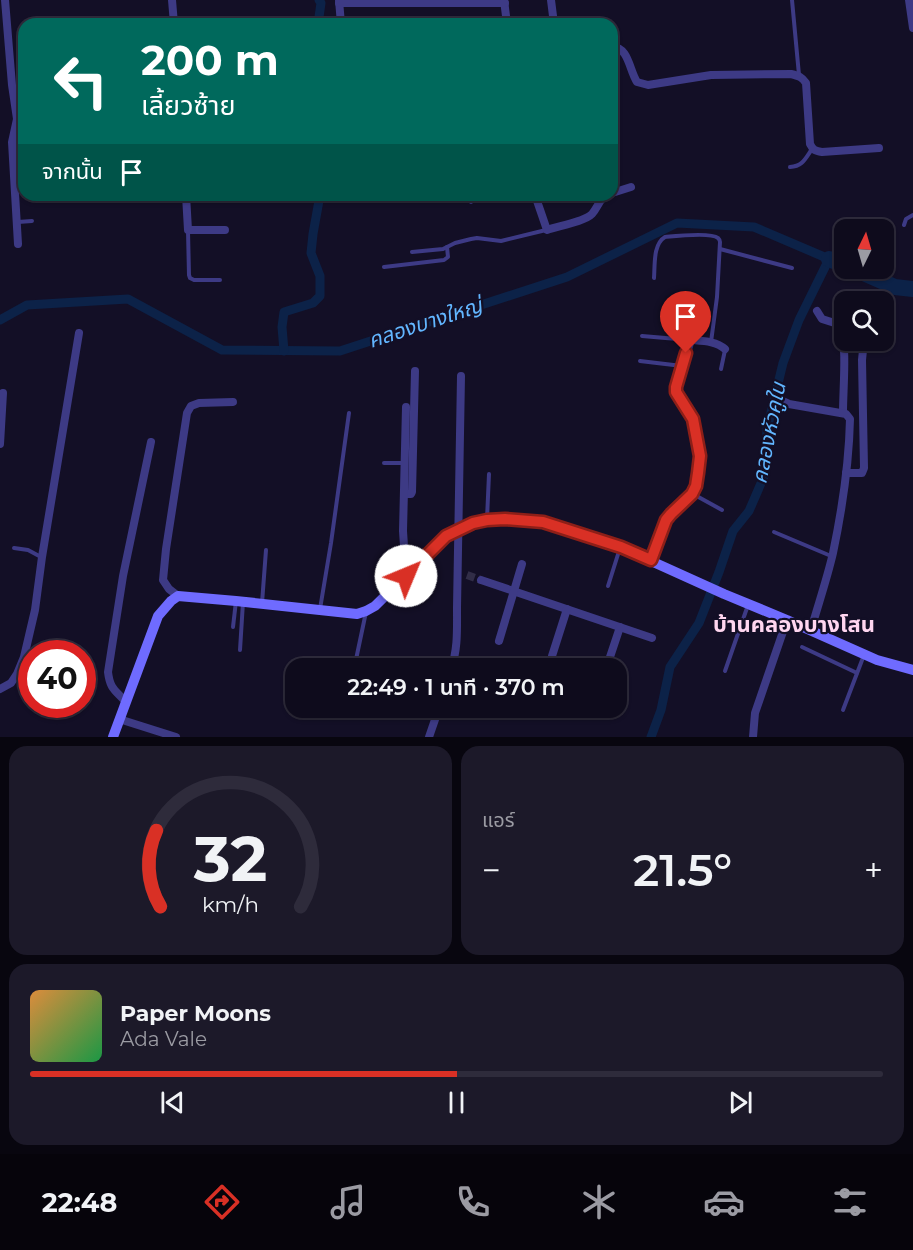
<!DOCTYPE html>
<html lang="th">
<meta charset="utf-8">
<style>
body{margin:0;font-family:Montserrat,"Noto Sans Thai",sans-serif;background:#1c1929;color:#f1f3f6;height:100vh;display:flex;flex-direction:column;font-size:22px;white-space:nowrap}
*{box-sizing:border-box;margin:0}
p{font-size:20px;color:#9b9ba3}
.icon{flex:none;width:33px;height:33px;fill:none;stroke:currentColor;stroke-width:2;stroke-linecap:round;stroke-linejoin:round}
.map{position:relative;height:737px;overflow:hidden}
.panel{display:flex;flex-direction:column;gap:9px;padding:9px;background:#08060f;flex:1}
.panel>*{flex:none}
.banner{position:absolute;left:18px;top:18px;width:600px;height:183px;border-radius:18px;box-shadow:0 2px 4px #0004,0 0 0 2px #2e2b3b;background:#00695c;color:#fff;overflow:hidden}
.needle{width:39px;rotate:5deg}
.fabs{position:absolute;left:834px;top:219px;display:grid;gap:12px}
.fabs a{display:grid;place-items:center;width:60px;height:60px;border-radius:12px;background:#0e0b1c;box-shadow:0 2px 4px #0004,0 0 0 2px #2e2b3b;font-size:30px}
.speed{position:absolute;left:18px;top:640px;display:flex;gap:12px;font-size:30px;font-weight:700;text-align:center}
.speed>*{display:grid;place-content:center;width:78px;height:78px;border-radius:50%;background:#0e0b1c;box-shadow:0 2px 4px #0004,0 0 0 2px #2e2b3b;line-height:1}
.speed .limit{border:9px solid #d22;background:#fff;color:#111}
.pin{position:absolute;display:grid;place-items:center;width:51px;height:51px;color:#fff;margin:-62px -26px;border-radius:50% 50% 50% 0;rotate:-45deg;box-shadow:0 0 6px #0007}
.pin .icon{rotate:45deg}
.me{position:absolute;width:66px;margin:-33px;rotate:45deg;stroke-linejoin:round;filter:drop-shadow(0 0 4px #0008)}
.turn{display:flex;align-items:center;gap:21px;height:126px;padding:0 24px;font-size:27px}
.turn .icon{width:78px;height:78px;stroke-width:2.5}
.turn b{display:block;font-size:42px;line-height:51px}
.then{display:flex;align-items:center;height:57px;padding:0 24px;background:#0003;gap:12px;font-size:22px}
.big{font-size:45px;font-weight:600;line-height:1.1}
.panel .card{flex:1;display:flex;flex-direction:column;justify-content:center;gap:9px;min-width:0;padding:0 21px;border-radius:18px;background:#1c1929}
.panel .dial{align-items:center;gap:0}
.dial svg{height:156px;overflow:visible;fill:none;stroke:#2e2b3b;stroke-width:7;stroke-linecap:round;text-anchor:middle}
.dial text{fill:#f1f3f6;stroke:none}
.song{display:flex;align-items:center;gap:18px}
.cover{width:72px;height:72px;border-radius:9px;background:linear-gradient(135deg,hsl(30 70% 55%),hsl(140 70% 35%))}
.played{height:6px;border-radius:3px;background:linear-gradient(90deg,#d93025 50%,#2e2b3b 50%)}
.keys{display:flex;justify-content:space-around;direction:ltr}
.heat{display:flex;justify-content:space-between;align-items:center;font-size:33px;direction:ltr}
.panel .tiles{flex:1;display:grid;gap:9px;grid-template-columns:1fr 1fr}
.card:last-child{grid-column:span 2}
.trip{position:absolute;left:285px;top:658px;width:342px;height:60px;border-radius:18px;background:#0e0b1c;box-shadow:0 2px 4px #0004,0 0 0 2px #2e2b3b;font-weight:600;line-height:60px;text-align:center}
.tab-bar{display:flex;height:96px;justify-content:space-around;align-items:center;background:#06040b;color:#9b9ba3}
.tab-bar .icon{width:42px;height:42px}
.tab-bar .active{color:#d93025}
.tab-bar b{font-size:27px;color:#f1f3f6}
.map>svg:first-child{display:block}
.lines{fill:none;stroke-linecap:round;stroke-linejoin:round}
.canal{stroke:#0c2248;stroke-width:9}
.river{stroke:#0c2248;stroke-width:16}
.street-tunnel{stroke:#312d47;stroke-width:8;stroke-dasharray:8 4;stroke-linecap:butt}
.lane{stroke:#3d3a85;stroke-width:4}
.street{stroke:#3d3a85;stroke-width:8}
.secondary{stroke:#6f6bff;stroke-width:10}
.route-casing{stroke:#8d1f18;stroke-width:15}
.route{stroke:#d93025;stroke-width:10}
.labels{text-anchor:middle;stroke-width:4.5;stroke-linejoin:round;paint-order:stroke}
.water-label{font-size:21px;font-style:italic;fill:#62b6ff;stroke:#130f26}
.quarter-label{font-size:22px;font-weight:bold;fill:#ffd6f0;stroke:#130f26}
</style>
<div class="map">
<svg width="913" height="737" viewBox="0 0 913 737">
<rect width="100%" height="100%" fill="#130f26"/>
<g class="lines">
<g class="canal">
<polyline points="318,24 321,3 319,0"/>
<polyline points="0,320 27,305 128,299 222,350 340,351 567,277 677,223 754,227 829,259 799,320 783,363 767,429 765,474 749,511 733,531 719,572 699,623 670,667 661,710 651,737"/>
<polyline points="284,351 282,327 284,312 313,303 320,296 320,276 311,253 313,234 320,195"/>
</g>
<g class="river">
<polyline points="829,259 844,265"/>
<polyline points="852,268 895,287 913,289"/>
</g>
<polyline class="street-tunnel" points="467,575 481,580"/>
<g class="lane">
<polyline points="792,0 799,75"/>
<path d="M790,167c13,-1 15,-8 22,-18"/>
<polyline points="471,195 471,202"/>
<polyline points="18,222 32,221"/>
<polyline points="904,225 906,219 913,215"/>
<polyline points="188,231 189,275 190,278 194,280 220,280"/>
<polyline points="720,249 792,268"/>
<polyline points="412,252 443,249 455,243 471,239 477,238 501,241 546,230"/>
<polyline points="384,267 444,260 448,257 447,247"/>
<path d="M654,278c1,-13 -1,-34 11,-41 10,-1 46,-5 53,1 1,1 2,2 2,4l-3,55 -6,45"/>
<polyline points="642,336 689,340"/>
<polyline points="640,361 682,366"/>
<polyline points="721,369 725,350"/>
<polyline points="384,463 405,463"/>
<polyline points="693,494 722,510"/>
<polyline points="487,519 489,474"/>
<polyline points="774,532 831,556"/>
<polyline points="14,548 28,550 41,557"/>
<polyline points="608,586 620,548"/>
<polyline points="262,603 266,550"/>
<polyline points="320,609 331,543 349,413"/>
<polyline points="233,627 236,601"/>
<polyline points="802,647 857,673"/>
<polyline points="240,650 243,602"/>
<polyline points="354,669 366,612"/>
<polyline points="725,671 748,605"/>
<polyline points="843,710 864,655"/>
</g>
<g class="street">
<polyline points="5,0 12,85 17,119 12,142 18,244"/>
<polyline points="172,0 174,24"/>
<polyline points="339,0 341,24"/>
<polyline points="504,0 507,24"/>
<polyline points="551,0 554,24"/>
<polyline points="909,0 913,28"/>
<polyline points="339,3 505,3"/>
<path d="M612,47c17,0 17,23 25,35l11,3 63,-10 80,-1c8,2 11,3 15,9l4,61c3,6 5,7 12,8l57,-4"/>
<polyline points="612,193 631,187"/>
<polyline points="186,195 188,230 225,230"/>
<path d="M535,195l12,35c11,-4 37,-8 45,-16 6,-7 7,-14 14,-19"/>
<path d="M817,311l5,8 19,6c6,25 2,63 2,88"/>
<path d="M776,398l13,6 57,10 4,5c-1,44 -8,91 -17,134 -6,26 -15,52 -22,77"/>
<polyline points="0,444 3,393"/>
<polyline points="846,473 862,473 864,468 862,360 864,340"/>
<polyline points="405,494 411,494 412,492 415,371"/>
<path d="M651,560l15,-39 5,-7 21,-20 4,-8 2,-13 2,-17 -7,-37 -17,-27v-5l15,-47c12,1 25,1 34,9"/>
<polyline points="406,576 403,531 406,407"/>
<polyline points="481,580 652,638"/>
<polyline points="178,596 169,589 163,580 166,549 187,413 191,406 199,403 233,402"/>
<polyline points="499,641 522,564"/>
<polyline points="552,656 567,609"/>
<path d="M451,669c7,-20 6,-39 6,-61l4,-232"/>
<polyline points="606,669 620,627"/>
<polyline points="0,689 11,683 17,674 24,657 35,610 42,557 79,333"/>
<path d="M125,701c-10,-11 -15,-12 -17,-29l15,-96 28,-134"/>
<polyline points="119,719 176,737"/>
<polyline points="429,737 439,708"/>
<polyline points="753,737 755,713 787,620"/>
</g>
<polyline class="secondary" points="113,737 158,616 171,601 178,596 236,601 357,614 366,611 375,606 446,536 459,529 473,523 487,520 505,519 525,519 543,522 620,547 724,594 787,620 877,660 913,670"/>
</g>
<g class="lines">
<defs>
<polyline id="route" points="406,576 446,536 473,523 487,520 505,519 543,522 621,547 651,560 666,520 671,514 692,494 696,486 698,473 700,456 693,419 676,392 676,387 686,353"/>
</defs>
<use href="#route" class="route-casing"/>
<use href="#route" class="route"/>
</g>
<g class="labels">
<g class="water-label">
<text transform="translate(425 323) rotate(-18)" y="7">คลองบางใหญ่</text>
<text transform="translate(769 433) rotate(-79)" y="7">คลองหัวคูใน</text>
</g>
<g class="quarter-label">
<text x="794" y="632">บ้านคลองบางโสน</text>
</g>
</g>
</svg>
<div class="fabs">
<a><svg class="needle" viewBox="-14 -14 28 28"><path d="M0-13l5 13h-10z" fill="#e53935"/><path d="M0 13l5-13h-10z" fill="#9b9ba3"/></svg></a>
<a><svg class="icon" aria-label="search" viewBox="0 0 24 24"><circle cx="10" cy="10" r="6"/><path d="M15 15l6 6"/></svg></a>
</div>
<div class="speed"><div class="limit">40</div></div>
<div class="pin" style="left:686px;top:353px;background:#d93025"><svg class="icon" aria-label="arrive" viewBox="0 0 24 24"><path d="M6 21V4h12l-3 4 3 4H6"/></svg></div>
<svg class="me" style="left:406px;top:576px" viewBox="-20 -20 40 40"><circle r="19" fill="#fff"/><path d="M0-13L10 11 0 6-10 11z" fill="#d93025"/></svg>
<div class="trip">22:49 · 1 นาที · 370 m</div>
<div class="banner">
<div class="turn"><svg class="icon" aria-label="left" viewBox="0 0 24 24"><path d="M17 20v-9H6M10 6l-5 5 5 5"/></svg><div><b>200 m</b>เลี้ยวซ้าย</div></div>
<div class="then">จากนั้น<svg class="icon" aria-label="arrive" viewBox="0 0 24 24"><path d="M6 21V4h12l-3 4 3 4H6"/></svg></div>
</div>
</div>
<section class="panel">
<div class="tiles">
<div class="card dial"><svg viewBox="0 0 100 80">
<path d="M14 69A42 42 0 1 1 86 69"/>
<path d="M14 69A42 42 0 0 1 12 30" stroke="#d93025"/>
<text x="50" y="56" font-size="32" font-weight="700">32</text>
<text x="50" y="72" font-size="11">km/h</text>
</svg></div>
<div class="card"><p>แอร์</p>
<div class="heat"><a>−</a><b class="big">21.5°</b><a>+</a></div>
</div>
<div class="card">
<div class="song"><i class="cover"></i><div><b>Paper Moons</b><p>Ada Vale</p></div></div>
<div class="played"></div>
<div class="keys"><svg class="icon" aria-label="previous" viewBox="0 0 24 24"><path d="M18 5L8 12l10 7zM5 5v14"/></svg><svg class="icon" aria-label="pause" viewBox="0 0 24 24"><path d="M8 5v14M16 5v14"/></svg><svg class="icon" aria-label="next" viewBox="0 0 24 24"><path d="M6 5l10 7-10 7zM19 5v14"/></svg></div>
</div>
</div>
</section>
<nav class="tab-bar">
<b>22:48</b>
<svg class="icon active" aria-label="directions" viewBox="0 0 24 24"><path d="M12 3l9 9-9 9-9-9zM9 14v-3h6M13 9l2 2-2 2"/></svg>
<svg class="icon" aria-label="music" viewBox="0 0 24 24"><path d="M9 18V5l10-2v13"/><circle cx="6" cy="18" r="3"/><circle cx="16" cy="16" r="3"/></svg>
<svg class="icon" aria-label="phone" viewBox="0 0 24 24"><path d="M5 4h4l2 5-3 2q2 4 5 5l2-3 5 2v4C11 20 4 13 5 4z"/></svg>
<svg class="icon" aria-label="climate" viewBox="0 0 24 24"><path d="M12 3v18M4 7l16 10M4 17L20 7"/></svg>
<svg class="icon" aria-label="car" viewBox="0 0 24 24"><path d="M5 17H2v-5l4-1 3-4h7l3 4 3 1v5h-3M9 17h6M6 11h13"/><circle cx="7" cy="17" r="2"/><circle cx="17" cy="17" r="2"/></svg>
<svg class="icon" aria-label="filters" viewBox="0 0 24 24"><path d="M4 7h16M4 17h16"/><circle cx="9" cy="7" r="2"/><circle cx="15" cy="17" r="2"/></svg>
</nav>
